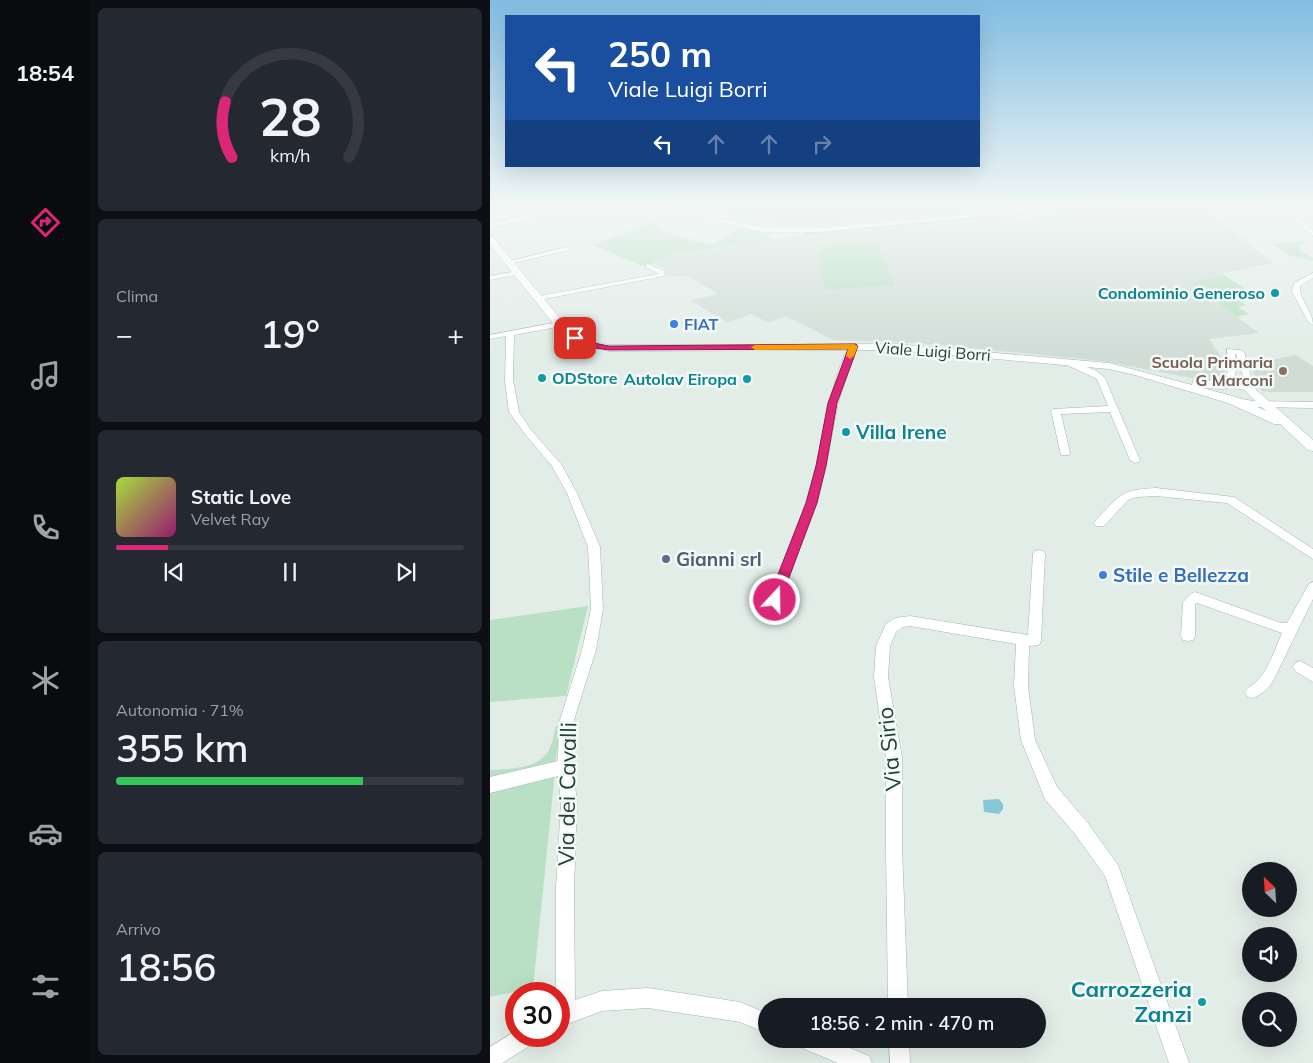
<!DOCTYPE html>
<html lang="it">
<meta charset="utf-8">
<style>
body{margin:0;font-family:Mulish,sans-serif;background:#242831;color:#f1f3f6;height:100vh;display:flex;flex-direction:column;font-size:19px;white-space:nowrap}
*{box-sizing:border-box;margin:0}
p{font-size:16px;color:#9ea1a6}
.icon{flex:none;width:28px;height:28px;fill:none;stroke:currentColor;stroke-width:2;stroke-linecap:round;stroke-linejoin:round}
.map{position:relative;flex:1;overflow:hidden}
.details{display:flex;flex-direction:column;gap:8px;padding:8px;background:#0d0f14;width:400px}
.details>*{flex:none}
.banner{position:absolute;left:15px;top:15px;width:475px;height:152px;border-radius:0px;box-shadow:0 5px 20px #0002;background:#1a4fa0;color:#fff;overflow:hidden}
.needle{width:32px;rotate:335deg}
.fabs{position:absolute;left:752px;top:862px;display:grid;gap:10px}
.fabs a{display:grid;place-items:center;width:55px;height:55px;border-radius:50%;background:#171b24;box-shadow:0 5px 20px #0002;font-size:25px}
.speed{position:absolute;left:15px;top:982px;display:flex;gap:10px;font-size:25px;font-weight:700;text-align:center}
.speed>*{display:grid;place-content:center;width:65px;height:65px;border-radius:50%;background:#171b24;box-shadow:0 5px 20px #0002;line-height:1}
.speed .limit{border:8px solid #d22;background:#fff;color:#111}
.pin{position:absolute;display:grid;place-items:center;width:42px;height:42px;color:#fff;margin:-21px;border-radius:10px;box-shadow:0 2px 8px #0006}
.me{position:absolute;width:55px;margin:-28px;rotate:21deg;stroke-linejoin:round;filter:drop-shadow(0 0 4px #0008)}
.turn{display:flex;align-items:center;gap:18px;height:105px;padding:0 20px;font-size:22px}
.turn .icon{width:65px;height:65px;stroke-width:2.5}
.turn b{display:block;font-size:35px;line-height:42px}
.lanes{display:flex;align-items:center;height:48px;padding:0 20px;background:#0003;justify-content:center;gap:25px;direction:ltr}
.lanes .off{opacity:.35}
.big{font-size:38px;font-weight:600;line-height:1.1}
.details .widget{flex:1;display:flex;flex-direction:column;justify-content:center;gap:8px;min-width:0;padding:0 18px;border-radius:8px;background:#242831}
.details .dial{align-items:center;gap:0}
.dial svg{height:130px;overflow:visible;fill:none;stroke:#363941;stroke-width:7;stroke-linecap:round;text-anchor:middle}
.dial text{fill:#f1f3f6;stroke:none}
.song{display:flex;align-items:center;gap:15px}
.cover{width:60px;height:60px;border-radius:8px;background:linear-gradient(135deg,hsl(80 70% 55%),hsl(320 70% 35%))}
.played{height:5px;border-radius:2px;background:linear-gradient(90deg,#db2777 15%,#363941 15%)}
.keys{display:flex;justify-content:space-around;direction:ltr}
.heat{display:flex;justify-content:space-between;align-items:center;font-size:28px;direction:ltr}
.charge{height:8px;border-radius:4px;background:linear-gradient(90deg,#34c759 71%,#363941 0)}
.trip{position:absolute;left:268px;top:998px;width:288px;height:50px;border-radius:25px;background:#171b24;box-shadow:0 5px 20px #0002;font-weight:600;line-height:50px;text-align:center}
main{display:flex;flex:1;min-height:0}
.tab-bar{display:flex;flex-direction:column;width:90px;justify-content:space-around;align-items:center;background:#090b0e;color:#9ea1a6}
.tab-bar .icon{width:35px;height:35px}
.tab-bar .current{color:#db2777}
.tab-bar b{font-size:22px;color:#f1f3f6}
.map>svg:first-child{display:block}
.built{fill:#d0ddd7}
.green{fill:#b9e0c5}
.water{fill:#86c8d6}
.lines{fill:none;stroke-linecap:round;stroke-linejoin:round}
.street-casing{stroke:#a4b6b0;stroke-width:1}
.secondary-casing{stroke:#9fbab1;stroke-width:1}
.street{fill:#fff;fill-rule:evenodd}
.secondary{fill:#fff;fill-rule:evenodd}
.route{fill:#db2777;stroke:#8e194d}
.slow{fill:#f59e0b}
.culture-dot{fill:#0f9aa8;stroke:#f3f9f6;stroke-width:2}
.shop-dot{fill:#3f7fe0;stroke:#f3f9f6;stroke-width:2}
.education-dot{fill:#8d6e63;stroke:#f3f9f6;stroke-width:2}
.service-dot{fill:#5c6f8a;stroke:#f3f9f6;stroke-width:2}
.labels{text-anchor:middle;stroke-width:5;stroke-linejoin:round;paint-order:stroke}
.far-culture-label{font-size:16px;font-weight:bold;fill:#0d838f;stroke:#f3f9f6;text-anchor:end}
.far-shop-label{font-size:16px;font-weight:bold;fill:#366cbe;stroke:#f3f9f6;text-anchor:start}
.far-street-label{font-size:16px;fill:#214038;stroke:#f3f9f6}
.far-education-label{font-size:16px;font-weight:bold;fill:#785e54;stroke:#f3f9f6;text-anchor:end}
.culture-label{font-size:19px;font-weight:bold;fill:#0d838f;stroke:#f3f9f6;text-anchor:start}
.service-label{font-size:19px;font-weight:bold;fill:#4e5e75;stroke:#f3f9f6;text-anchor:start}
.shop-label{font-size:19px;font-weight:bold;fill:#366cbe;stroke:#f3f9f6;text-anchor:start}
.near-street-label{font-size:22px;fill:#214038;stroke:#f3f9f6}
.near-culture-label{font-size:22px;font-weight:bold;fill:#0d838f;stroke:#f3f9f6;text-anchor:end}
</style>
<main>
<nav class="tab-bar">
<b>18:54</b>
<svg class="icon current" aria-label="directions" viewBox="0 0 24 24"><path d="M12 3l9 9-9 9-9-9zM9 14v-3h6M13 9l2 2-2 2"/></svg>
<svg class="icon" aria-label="music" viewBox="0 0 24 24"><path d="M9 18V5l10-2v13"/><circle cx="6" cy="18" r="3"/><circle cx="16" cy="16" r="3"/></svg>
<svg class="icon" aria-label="phone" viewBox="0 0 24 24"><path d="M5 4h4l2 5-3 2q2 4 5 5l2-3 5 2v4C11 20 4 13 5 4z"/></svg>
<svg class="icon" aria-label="climate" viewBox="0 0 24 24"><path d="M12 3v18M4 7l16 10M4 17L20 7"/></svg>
<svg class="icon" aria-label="car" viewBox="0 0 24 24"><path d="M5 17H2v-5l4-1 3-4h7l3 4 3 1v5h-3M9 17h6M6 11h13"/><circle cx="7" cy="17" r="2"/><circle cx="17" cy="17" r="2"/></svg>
<svg class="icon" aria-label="filters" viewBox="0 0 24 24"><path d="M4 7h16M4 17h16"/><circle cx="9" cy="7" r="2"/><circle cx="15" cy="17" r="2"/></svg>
</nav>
<section class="details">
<div class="widget dial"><svg viewBox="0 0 100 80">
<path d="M14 69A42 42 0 1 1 86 69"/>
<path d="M14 69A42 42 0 0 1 10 35" stroke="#db2777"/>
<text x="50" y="56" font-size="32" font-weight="700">28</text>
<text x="50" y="72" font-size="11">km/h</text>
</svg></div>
<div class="widget"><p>Clima</p>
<div class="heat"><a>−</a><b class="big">19°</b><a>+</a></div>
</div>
<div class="widget">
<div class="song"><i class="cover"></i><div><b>Static Love</b><p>Velvet Ray</p></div></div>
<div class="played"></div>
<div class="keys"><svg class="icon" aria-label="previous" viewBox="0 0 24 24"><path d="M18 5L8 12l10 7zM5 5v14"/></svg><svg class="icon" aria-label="pause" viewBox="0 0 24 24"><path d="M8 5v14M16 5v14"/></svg><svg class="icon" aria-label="next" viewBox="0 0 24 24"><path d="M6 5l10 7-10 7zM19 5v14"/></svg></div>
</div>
<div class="widget"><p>Autonomia · 71%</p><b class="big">355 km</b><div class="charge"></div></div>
<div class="widget"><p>Arrivo</p><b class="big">18:56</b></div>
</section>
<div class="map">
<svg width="823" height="1063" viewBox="0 0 823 1063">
<rect width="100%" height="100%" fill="#e2ede8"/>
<g class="built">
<polygon points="271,206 549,206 329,226 288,225 251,218"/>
<polygon points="606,206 644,206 365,231 679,206 712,206 783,263 734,273 699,283 769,333 719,339 737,366 735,376 717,381 612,361 428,343 343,340 295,316 279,323 261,314 238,323 200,300 225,295 227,293 198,276 177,277 174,269 164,264 186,254 248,246 256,242 314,235 316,231"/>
<polygon points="805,355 823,366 823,392 779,392 772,391 766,384 761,361 787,359"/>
</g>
<g class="green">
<polygon points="167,206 271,206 251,218 216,209 204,210 197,213"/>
<polygon points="405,206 479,206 482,210 420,215"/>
<polygon points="606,206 644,206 314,235 316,231"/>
<polygon points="166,222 174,232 218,244 225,243 251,228 277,234 282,239 243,246 185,254 155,267 103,245 157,224"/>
<polygon points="816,241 810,246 810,251 823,258 823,261 800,256 782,244"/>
<polygon points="387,243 405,285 341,290 335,289 326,253 332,252 331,247"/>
<polygon points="732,274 763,293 743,297 756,305 748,307 759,314 747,317 699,283"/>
<polygon points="98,606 76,696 0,702 0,620"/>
<path d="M72,725l-7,37 -65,20v-12c17,-1 46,-1 57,-17 5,-7 7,-19 9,-27z"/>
<polygon points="65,772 43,988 0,997 0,789"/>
</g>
<polygon class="water" points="509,799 513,804 513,809 509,814 494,812 493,800"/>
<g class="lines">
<defs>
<g id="street">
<polygon points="159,206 171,206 273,228 331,228 573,206 597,206 331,232 273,232"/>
<polygon points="788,206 795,206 823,231 823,236"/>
<polygon points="816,206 823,206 823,211"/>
<polygon points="113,208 115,211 42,218 0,228 0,224 42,214"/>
<polygon points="77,247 80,249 79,250 19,264 16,262"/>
<polygon points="158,264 174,271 174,276 49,300 45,298 49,296 169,274 156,267 156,265"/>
<polygon points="28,271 31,273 30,274 0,280 0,276"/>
<path d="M823,273v5l-13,8c-1,14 13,24 13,39l-4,-2 -17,-31 2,-9z"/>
<polygon points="69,322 73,324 72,326 24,335 23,380 29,412 41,430 71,464 87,493 110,547 113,609 106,650 83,723 83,767 87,803 84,888 85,1000 112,991 158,988 250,1002 276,1013 276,1033 250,1022 158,1008 112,1011 69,1027 69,994 66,994 66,888 71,803 68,776 0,793 0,777 68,761 69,723 92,650 101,609 98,547 77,493 62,466 35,434 19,412 15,380 16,336 0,339 0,335"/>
<path d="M360,344l7,2 -19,57 -12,63 -10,37 -35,97 -2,3 -4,2 -4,-2 -2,-3c17,-44 36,-88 47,-134 10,-41 14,-84 34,-122z"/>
<path d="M737,349l13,1 4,2 8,28 -1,10 -3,1 -4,-3v-8l-8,-26h-1c2,12 3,26 -10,32l-4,-3 7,-11z"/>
<polygon points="580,360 607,371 615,378 650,460 649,462 645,463 640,460 620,412 571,414 580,453 579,455 571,455 561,411 563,409 618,406 607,379 577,365 577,361"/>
<polygon points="752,399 763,401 823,402 823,408 763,407 749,404 747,402"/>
<path d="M666,488l78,9 79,52v10l-86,-56 -71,-7 -19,1 -9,3 -24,26h-8l-2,-3 2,-3c24,-25 24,-30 60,-32z"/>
<polygon points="549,550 553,551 555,554 551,641 549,645 539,646 538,686 545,740 567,787 597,822 628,865 699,1063 679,1063 615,876 585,834 555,799 531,740 524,686 526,644 420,626 413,627 406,632 400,646 398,677 412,758 412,847 418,1006 398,1006 396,847 396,758 384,677 386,646 396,624 405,618 420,616 538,635 543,554 545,551"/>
<path d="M823,582v17l-39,80c-6,10 -11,15 -22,19l-5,-2 -2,-4c3,-6 8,-6 12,-11 11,-10 19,-34 25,-48l-85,-30 -2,1v32l-2,4 -5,1 -5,-1 -2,-4 2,-34 8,-8 4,-2 86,31h6l22,-39z"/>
<polygon points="810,661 823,668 823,682 805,671 803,667 805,663"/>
<polygon points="26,1031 26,1036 47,1036 44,1043 12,1063 0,1063 0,1047"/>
<polygon points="304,1039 338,1039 379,1056 382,1063 348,1063 307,1046"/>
<polygon points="399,1039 419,1039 420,1063 400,1063"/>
</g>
<path id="secondary" d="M0,236l3,1 71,86 15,13 16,6 14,3 286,-1 214,19 83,22 1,-4h29l9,-1 21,6 61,54v11l-5,-1 -28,-26h-6l-46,-21 -93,-28 -26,-6 -214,-19 -286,1 -21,-4 -17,-7 -15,-13 -66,-82zM709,387l23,2 9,-2 13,3 22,21 -30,-14z"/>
</defs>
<use href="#street" class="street-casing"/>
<use href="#secondary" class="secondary-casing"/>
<use href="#street" class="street"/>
<use href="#secondary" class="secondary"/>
</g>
<linearGradient id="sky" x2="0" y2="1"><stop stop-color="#81bce1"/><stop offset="0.58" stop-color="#f2f7f5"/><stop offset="1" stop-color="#f2f7f5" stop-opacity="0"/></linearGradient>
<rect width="823" height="355" fill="url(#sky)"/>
<polygon class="route" points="85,336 104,343 119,346 366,344 368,346 347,403 336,466 327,503 289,604 280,604 278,600 316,503 326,466 338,403 358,349 119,350 99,347 82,340 81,338"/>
<polygon class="slow" points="364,344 368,346 364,356 360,359 356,356 358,349 265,350 261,347 265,345"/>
<g class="culture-dot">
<circle cx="785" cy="293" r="5"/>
<circle cx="52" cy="378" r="5"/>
<circle cx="257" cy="379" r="5"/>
<circle cx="356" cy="432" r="5"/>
<circle cx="712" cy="1002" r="5"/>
</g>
<g class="shop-dot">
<circle cx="184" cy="324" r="5"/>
<circle cx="613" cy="575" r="5"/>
</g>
<circle class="education-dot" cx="793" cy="371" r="5"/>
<circle class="service-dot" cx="176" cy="559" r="5"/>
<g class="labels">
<g class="far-culture-label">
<text x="775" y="299">Condominio Generoso</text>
<text x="62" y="384" text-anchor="start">ODStore</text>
<text x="247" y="385">Autolav Eiropa</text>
</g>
<g class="far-shop-label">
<text x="194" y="330">FIAT</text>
</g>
<g class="far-street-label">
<text transform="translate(443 351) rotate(4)" y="6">Viale Luigi Borri</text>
</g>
<g class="far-education-label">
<text x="783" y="368">Scuola Primaria<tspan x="783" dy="18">G Marconi</tspan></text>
</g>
<g class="culture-label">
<text x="366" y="439">Villa Irene</text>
</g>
<g class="service-label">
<text x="186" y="566">Gianni srl</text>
</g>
<g class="shop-label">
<text x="623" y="582">Stile e Bellezza</text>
</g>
<g class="near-street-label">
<text transform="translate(399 749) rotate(-96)" y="8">Via Sirio</text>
<text transform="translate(77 794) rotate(-89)" y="8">Via dei Cavalli</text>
</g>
<g class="near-culture-label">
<text x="702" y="997">Carrozzeria<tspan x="702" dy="25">Zanzi</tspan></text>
</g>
</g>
</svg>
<div class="fabs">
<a><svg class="needle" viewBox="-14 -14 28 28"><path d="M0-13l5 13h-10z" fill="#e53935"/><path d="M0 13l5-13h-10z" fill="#9ea1a6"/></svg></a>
<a><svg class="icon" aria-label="sound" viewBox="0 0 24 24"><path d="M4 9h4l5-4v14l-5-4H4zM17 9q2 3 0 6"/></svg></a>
<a><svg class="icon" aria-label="search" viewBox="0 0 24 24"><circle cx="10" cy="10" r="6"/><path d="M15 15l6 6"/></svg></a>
</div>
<div class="speed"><div class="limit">30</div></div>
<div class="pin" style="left:85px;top:338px;background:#d93025"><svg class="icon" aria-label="arrive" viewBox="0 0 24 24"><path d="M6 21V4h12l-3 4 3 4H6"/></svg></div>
<svg class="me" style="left:285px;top:600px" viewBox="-20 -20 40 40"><circle r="17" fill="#db2777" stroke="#fff" stroke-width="3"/><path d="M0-11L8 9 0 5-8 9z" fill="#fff"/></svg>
<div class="trip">18:56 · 2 min · 470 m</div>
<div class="banner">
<div class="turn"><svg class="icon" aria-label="left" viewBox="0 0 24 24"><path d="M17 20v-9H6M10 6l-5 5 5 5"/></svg><div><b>250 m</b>Viale Luigi Borri</div></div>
<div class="lanes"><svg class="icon" aria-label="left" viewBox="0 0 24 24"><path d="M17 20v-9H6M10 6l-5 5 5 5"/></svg><svg class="icon off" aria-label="ahead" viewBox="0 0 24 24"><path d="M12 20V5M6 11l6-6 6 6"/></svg><svg class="icon off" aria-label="ahead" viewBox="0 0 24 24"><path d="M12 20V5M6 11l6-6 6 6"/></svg><svg class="icon off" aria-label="right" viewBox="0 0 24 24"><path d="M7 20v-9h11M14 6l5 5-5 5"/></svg></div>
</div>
</div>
</main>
